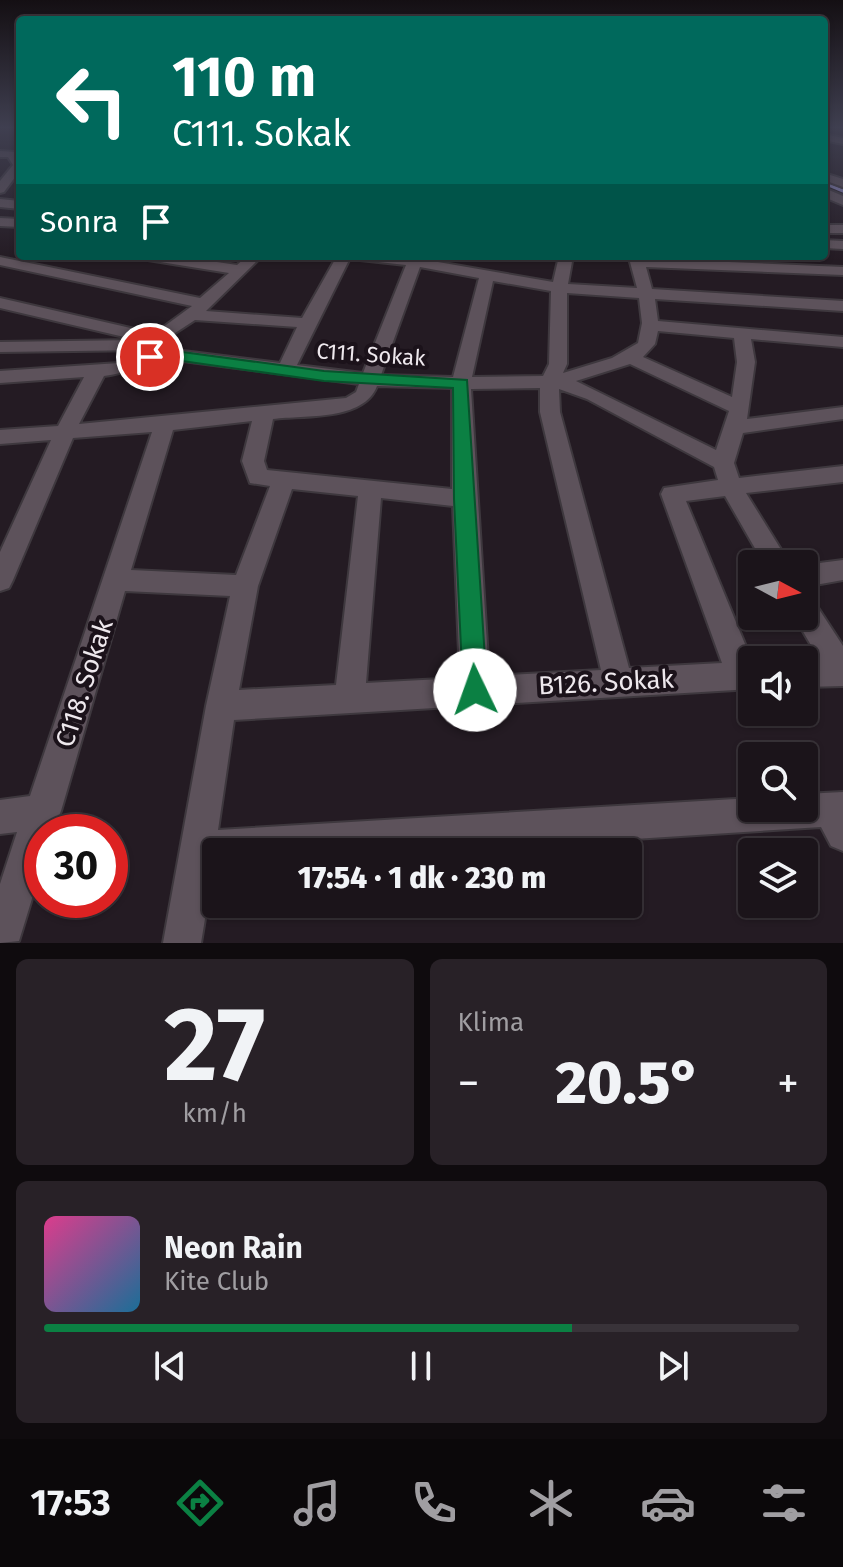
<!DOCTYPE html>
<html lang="tr">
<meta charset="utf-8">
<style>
body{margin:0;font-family:"Fira Sans",sans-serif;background:#282127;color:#f1f3f6;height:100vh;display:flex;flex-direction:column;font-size:30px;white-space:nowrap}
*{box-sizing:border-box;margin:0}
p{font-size:26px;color:#a09ea2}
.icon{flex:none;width:44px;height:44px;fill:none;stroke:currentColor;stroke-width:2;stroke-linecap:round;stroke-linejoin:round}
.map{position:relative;height:943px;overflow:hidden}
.panel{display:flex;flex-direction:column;gap:16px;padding:16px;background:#0f0b0e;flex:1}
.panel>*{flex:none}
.top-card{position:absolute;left:16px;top:16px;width:812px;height:244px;border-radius:8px;box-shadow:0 2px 6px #0004,0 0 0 2px #393339;background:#00695c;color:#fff;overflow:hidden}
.needle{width:52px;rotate:97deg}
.buttons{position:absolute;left:738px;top:550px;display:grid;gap:16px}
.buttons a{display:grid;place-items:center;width:80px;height:80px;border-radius:8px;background:#1b141a;box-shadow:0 2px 6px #0004,0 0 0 2px #393339;font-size:40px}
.speed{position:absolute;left:24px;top:814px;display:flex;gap:16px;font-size:40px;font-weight:700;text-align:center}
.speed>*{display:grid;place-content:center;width:104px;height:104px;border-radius:50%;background:#1b141a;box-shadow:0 2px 6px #0004,0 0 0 2px #393339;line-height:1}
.speed .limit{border:12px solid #d22;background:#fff;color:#111}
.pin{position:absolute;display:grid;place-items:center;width:68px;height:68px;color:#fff;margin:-34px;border:4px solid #fff;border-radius:50%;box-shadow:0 2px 8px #0007}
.me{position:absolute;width:88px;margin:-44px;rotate:357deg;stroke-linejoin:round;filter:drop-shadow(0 0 6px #0008)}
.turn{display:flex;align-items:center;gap:28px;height:168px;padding:0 24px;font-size:36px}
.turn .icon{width:104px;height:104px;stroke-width:2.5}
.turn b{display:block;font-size:56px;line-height:68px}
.then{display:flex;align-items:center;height:76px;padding:0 24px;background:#0003;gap:16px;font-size:30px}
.big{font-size:60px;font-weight:800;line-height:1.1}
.panel .widget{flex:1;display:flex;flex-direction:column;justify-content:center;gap:12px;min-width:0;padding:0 28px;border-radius:12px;background:#282127}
.panel .dial{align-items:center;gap:0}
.dial b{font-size:104px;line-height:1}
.song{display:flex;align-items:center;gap:24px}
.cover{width:96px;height:96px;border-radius:12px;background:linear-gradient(135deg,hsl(330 70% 55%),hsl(200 70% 35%))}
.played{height:8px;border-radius:4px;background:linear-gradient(90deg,#0b8043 70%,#393339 70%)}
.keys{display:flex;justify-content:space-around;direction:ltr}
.heat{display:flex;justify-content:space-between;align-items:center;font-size:44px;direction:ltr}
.panel .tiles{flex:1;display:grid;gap:16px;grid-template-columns:1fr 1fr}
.widget:last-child{grid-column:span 2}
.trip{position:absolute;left:202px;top:838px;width:440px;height:80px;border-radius:8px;background:#1b141a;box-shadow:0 2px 6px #0004,0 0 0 2px #393339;font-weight:800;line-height:80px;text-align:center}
.dock{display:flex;height:128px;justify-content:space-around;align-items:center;background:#0b080a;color:#a09ea2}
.dock .icon{width:56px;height:56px}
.dock .on{color:#0b8043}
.dock b{font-size:36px;color:#f1f3f6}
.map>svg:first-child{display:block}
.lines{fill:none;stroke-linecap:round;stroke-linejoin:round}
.stream{stroke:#8985bb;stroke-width:3}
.minor-casing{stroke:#3e383e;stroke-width:4}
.minor{fill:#5d525b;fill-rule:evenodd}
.route{fill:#0b8043;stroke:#07532c;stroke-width:2}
.labels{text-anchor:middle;stroke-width:8;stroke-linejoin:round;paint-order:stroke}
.street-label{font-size:22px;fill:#eee8ed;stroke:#1b121a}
.near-street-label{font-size:26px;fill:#eee8ed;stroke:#1b121a}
</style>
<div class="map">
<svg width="843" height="943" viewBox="0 0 843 943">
<rect width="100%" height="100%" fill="#241b23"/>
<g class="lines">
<polyline class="stream" points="824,183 843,191"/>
<defs>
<g id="minor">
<polygon points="824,134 843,138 843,144 824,140"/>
<path d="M0,151l15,1c11,16 -1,26 -11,40l-4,1v-12l13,-16 -5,-8h-8z"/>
<polygon points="824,173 843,179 843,187 824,180"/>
<polygon points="824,188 843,196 843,205 824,197"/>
<polygon points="0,199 20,201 20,209 0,207"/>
<polygon points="0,218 20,219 20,227 0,226"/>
<rect x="824" y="225" width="19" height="8"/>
<polygon points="824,240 843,241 843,249 824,248"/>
<path d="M141,256h36l60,9 10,-9h15l-56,55 96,7 35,-62h14l-54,109 66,8 43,-108 -46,-5 -7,-4 62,2 138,24 6,-26h14l-5,28 69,4 -7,-26 7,-4 206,9v8l-197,-8 6,22 191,12v10l-188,-12 3,22 185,16v10l-92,-8 4,23 -8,57 96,-12v12l-100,14 -9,30 5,15 104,-12v16l-97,11 44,71h-26l-39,-68 -39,5 66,160v28l-518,31 -16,110 534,-32v10h52v-14l39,-2v59l-12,-5 -10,-19 -391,25h-214l-15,91h-38l43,-237 24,-110 -105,-5 -64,220 -9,21h-10v34l-23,75 -19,2v-59l17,-52 -17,2v-34l30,-4 122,-364 -79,6 -60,142 -4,8 -9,3v-39l51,-112 -51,4v-14l58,-4 26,-49 -84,6v-12l119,-8 31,-11 25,-2 105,13 17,-36 -102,-7 -46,30 -149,2v-10l137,-2 -137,-32v-10l148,34 3,4 41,-30 -192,-41v-8l200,41 29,-25 -81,-13zM420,267l59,11 -26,99 -72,-2zM493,281l58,10 -2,73 -6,12 -71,1zM567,293l72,5 3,25 -4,20 -26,15 -49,15 4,-9zM658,331l76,7 3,24 -5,35 -89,-40 12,-13zM175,360l184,24 -3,8 -10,6 -267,26 25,-48c25,-3 46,-14 71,-16zM630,364l99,47 -13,39 -140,-69zM377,386l75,2v101l-185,-19 -3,-9 9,-42c32,-4 91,2 104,-33zM540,388v24l61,258 -112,6 -18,-287zM559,389l28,10 127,68 4,13 -54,8 -3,6 61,169 -93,5 -69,-256zM252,421l-10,40 8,22 20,3 -34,89 -105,-5 42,-140zM292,489l66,7 -22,189 -97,5 19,-104zM381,498l72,8 7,172 -94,5z"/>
<polygon points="843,560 843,580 804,587 804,565"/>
<polygon points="804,596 813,600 843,646 843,686 804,687 802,660 819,659 794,616 804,616"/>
</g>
</defs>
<use href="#minor" class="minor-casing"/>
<use href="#minor" class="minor"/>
</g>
<linearGradient id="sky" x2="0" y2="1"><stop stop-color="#140f13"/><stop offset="0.49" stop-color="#3f3f50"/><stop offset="1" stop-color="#3f3f50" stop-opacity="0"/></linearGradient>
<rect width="843" height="260" fill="url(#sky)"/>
<polygon class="route" points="175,351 324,371 467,380 487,690 484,698 475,701 466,698 463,690 454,499 453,388 324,381 175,360 150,362 142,357 150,353"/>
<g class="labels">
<g class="street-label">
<text transform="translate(371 354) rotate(4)" y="8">C111. Sokak</text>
</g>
<g class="near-street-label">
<text transform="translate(606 682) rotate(-3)" y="9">B126. Sokak</text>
<text transform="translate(84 683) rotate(-72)" y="9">C118. Sokak</text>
</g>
</g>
</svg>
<div class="buttons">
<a><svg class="needle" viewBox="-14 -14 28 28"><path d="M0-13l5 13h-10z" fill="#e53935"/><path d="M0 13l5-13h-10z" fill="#a09ea2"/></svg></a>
<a><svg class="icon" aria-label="sound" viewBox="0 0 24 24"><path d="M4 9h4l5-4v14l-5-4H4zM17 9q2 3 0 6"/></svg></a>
<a><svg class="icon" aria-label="search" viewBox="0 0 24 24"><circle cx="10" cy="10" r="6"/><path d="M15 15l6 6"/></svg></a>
<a><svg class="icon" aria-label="layers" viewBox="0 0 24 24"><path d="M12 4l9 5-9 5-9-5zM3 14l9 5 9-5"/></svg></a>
</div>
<div class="speed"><div class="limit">30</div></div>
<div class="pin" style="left:150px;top:357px;background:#d93025"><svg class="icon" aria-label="arrive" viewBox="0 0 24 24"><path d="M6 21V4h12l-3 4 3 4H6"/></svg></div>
<svg class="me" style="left:475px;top:690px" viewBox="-20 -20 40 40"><circle r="19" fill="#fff"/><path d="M0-13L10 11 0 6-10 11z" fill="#0b8043"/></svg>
<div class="trip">17:54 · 1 dk · 230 m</div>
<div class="top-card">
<div class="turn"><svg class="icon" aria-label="left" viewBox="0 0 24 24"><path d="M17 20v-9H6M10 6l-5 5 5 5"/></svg><div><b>110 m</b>C111. Sokak</div></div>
<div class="then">Sonra<svg class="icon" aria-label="arrive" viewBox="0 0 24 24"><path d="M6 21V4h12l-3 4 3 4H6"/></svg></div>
</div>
</div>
<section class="panel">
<div class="tiles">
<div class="widget dial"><b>27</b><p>km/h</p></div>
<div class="widget"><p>Klima</p>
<div class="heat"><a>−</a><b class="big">20.5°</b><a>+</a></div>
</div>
<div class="widget">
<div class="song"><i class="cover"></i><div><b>Neon Rain</b><p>Kite Club</p></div></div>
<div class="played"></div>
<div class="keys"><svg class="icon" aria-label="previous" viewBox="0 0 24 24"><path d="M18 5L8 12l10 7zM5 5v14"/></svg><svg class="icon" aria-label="pause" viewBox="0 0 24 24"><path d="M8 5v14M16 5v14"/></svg><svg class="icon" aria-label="next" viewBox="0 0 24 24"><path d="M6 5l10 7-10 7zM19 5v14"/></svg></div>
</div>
</div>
</section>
<nav class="dock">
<b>17:53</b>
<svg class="icon on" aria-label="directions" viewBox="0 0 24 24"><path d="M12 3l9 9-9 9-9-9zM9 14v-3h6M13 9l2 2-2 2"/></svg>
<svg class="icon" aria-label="music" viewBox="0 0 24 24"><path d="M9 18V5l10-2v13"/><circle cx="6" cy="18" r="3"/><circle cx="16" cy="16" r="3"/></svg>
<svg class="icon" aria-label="phone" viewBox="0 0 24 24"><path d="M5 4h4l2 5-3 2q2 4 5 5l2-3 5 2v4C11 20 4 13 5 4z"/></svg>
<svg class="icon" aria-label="climate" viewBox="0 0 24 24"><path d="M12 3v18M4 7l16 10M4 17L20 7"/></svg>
<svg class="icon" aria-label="car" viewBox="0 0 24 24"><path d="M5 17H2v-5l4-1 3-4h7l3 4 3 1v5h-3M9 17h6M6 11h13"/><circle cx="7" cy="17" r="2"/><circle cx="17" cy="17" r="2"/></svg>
<svg class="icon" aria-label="filters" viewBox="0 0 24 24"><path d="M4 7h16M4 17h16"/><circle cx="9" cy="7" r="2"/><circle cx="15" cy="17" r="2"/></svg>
</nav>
